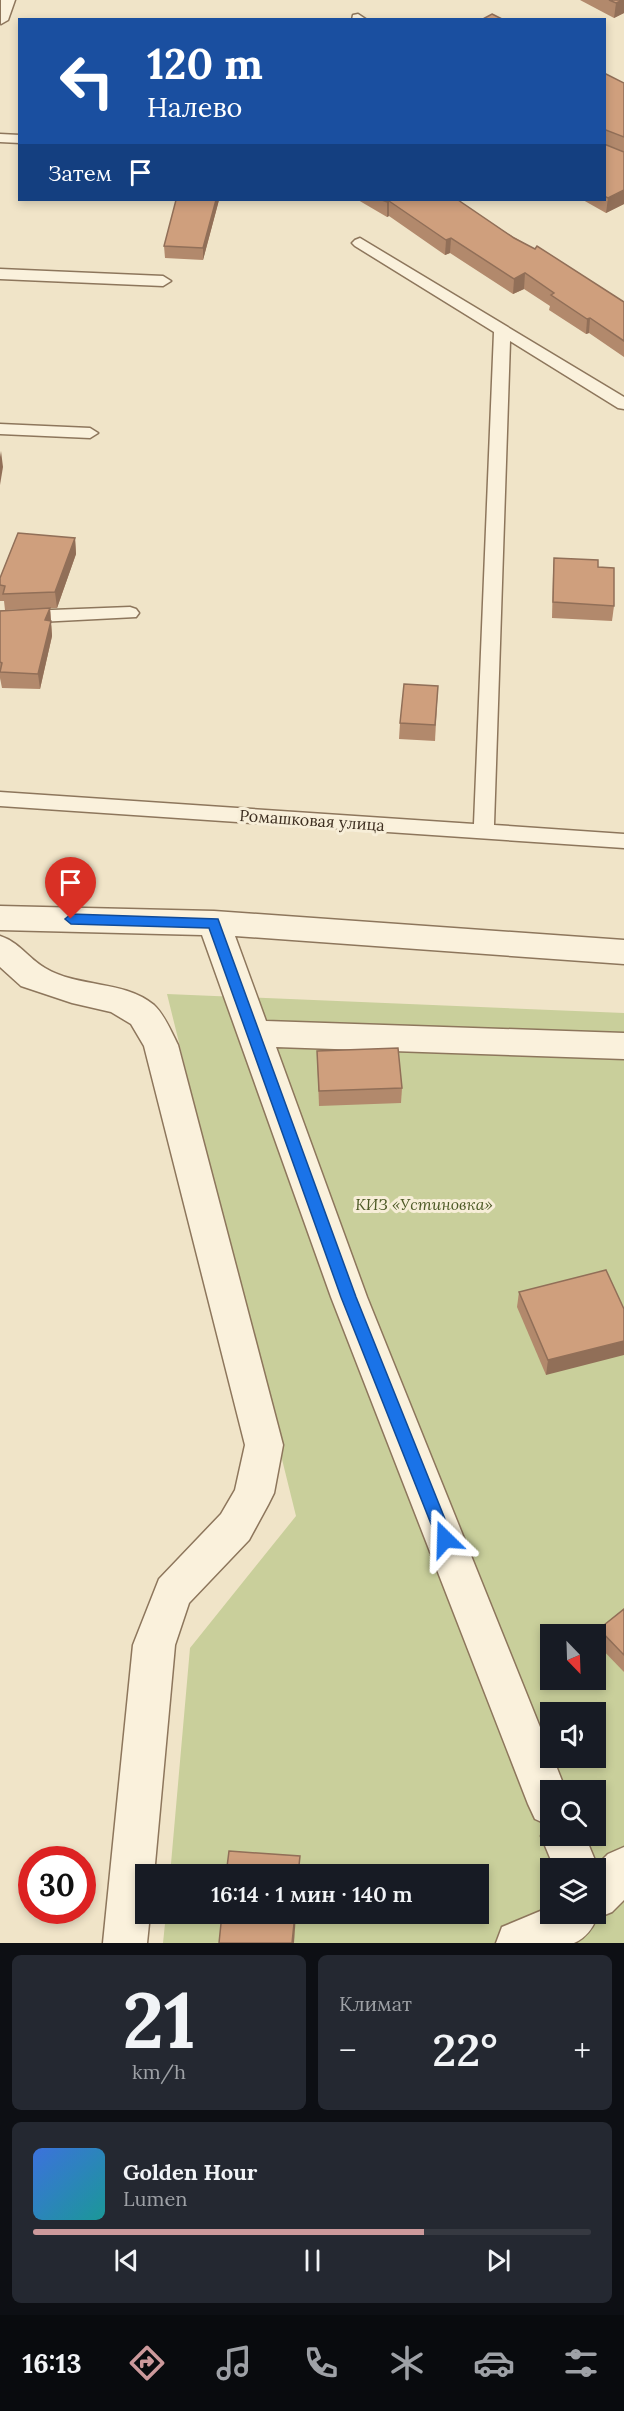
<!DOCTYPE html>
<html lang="ru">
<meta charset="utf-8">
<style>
body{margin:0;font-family:Lora,serif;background:#242831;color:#f1f3f6;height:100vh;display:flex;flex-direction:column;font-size:22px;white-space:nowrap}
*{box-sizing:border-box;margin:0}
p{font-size:20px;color:#9ea1a6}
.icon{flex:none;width:33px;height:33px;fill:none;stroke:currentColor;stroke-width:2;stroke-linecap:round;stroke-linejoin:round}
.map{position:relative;height:1943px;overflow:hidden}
.sheet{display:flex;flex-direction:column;gap:12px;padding:12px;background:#0d0f14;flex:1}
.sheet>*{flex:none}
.guide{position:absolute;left:18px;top:18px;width:588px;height:183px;border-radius:0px;box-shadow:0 3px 9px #0003;background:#1a4fa0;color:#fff;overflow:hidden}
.needle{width:39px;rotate:157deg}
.fabs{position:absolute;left:540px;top:1624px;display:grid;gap:12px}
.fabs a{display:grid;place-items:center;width:66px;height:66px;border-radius:0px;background:#171b24;box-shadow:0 3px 9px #0003;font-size:30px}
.speed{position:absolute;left:18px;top:1846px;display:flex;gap:12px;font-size:30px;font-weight:700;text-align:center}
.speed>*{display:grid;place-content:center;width:78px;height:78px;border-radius:50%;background:#171b24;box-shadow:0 3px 9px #0003;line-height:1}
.speed .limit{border:9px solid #d22;background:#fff;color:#111}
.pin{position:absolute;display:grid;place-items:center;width:51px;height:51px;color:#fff;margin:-62px -26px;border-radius:50% 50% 50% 0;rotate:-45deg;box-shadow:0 0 6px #0007}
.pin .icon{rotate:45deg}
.me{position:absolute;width:66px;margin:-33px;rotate:338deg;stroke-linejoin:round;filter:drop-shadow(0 0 4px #0008)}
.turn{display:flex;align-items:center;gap:21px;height:126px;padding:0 30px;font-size:27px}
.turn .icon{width:78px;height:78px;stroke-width:2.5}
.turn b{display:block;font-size:42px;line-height:51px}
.then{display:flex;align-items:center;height:57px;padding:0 30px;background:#0003;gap:12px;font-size:22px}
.big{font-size:45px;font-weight:600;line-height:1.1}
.sheet .tile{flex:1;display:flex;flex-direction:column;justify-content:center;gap:9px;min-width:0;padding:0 21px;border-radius:9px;background:#242831}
.sheet .dial{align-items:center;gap:0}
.dial b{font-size:78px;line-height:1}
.song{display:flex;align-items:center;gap:18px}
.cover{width:72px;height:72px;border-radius:9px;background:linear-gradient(135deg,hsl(220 70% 55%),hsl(180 70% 35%))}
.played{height:6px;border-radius:3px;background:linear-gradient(90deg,#cc999b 70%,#363941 70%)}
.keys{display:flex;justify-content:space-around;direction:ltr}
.heat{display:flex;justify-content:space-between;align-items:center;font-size:33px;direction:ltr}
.sheet .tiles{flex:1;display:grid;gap:12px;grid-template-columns:1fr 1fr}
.tile:last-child{grid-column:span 2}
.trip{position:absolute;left:135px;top:1864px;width:354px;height:60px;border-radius:0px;background:#171b24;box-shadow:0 3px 9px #0003;font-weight:600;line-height:60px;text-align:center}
.dock{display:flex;height:96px;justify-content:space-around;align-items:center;background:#090b0e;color:#9ea1a6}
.dock .icon{width:42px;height:42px}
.dock .active{color:#cc999b}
.dock b{font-size:27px;color:#f1f3f6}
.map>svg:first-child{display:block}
.green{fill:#c9cf9b;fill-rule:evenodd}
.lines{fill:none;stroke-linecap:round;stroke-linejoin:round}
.service-casing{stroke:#8d765c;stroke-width:3}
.minor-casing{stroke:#8d765c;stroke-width:3}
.service{fill:#faf1dc;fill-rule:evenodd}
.minor{fill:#faf1dc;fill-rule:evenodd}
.wall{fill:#b2896c}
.shaded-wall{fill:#916f58}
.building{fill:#cf9f7d;stroke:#916f58;stroke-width:1.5}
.route{fill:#1a73e8;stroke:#114b97;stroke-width:1.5}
.labels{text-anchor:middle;stroke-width:6;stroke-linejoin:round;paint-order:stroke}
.street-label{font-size:16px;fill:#3d2e20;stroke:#f7eed8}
.park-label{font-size:16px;font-style:italic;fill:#4d5a26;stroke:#f7eed8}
</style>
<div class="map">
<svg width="624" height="1943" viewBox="0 0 624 1943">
<rect width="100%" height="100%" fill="#f0e4c8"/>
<path class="green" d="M167,994l457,19v930h-461l3,-29h312v-39h-308l20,-227 106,-132zM550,1635h46v45h-46zM550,1713h46v45h-46zM550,1791h46v45h-46zM550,1869h46v45h-46z"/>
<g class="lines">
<defs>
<g id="service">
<polygon points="1,0 15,0 8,20 1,24"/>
<polygon points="358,14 367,20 352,20 353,15"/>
<polygon points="0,134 20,135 20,143 0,142"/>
<polygon points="360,238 624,397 624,409 618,408 510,341 494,825 624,834 624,848 0,806 0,792 474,824 494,332 355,246 352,243 355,240"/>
<polygon points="0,269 163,276 171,281 163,286 0,279"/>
<polygon points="0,424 90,428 98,433 90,438 0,434"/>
<polygon points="130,607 136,609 139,613 136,617 0,624 0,612"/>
</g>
<g id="minor">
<path d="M0,906l214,5 410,29v24l-389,-28 31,85 358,12v26l-348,-12 91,250 183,455v6h3l13,33h-16v45h35l12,29 11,-11 16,-7v53l-12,12 -15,6c-5,11 -11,20 -23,25h-78l6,-16 48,-20v7h46v-45h-44l1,-4 -12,-29 5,-12 -11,-5 -7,-15 -197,-507 -129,-362 -202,-5z"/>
<path d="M0,936c19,6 28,22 45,32 33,20 79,12 109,37 10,9 18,28 24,40l105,400 -9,48 -6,12 -19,35 -60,63 -14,42 -21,230h-8v39h4l-3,29h-44l30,-298 26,-66 62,-65 14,-24 10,-45 -101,-399 -13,-22 -20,-12 -39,-9 -51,-17 -21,-19z"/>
</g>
</defs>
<use href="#service" class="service-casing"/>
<use href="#minor" class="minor-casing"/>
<use href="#service" class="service"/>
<use href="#minor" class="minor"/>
</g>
<g class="wall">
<polygon points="580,0 624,0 624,13 614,18"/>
<polygon points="604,73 624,83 624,204 606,213 583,200 604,200"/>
<polygon points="219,200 203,260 165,258 164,246"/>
<polygon points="358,200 451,200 624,302 624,357 589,333 586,334 549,310 550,306 524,289 513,294 450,253 445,255 389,216 387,217"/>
<polygon points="75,538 76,554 57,608 5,610 4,601 0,601 0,578"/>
<polygon points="554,558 598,567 614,606 612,621 552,618 553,573"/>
<polygon points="50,608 52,636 40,689 2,688 0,678 0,611"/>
<polygon points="438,686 435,741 399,739 400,723"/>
<polygon points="317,1051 402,1088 401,1103 319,1106"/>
<polygon points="519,1292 624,1309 546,1375 517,1307"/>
<polygon points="624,1609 624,1672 596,1643 599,1629"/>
</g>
<g class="shaded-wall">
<polygon points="623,0 624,0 624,13 614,18 616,3"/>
<polygon points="606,130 605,145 604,145 604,131"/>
<polygon points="624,190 624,204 606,213 608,198"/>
<polygon points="216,200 219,200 203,260 203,248"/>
<polygon points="389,201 389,216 387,217 387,202"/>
<polygon points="451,238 450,253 445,255 446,240"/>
<polygon points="525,273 524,289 513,294 514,279"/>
<polygon points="590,318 589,333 586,334 587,319"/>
<polygon points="1,451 3,467 0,485 0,457"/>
<polygon points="75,538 76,554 57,608 55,592"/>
<polygon points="50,608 52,636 40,689 38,674 45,620"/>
<polygon points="624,1341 624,1355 546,1375 548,1360"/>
<polygon points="295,1914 296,1914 294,1943 292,1943"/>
</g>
<g class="building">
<polygon points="609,0 623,0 616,3"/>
<polygon points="492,14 504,20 481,20"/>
<polygon points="604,73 624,83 624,137 606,130 604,131"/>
<polygon points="604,144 624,152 624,190 608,198 604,196"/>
<polygon points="176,200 216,200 203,248 164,246"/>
<polygon points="382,200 458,200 514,238 535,249 537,246 624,302 624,341 590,318 587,319 551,295 554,293 525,273 514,279 451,238 446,240 389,201 387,202"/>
<polygon points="18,533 75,538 55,592 3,594 5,586 0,585 0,578"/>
<polygon points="554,558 598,560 598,567 614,568 614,606 553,602"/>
<polygon points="50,608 45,620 51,621 38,674 0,672 2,663 0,662 0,611"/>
<polygon points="404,684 438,686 435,725 400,723"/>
<polygon points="398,1048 402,1088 319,1091 317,1051"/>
<polygon points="606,1270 624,1309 624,1341 548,1360 519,1292"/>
<polygon points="624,1609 624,1655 599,1629"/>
<polygon points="229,1851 300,1856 298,1875 226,1875"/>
<polygon points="222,1914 295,1914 292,1943 219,1943"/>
</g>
<polygon class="route" points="71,914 218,919 356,1297 453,1539 451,1544 445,1547 439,1544 437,1539 341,1297 209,928 71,924 65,919"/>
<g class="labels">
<g class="street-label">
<text transform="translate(312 820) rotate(4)" y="6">Ромашковая улица</text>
</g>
<g class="park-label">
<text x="424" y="1210">КИЗ «Устиновка»</text>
</g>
</g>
</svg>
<div class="fabs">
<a><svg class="needle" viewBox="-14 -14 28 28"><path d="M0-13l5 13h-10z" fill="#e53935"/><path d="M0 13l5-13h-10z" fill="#9ea1a6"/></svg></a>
<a><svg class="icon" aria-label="sound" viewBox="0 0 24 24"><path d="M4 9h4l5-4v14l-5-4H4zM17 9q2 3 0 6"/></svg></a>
<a><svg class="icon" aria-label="search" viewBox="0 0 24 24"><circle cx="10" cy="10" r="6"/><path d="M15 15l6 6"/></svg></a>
<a><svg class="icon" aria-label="layers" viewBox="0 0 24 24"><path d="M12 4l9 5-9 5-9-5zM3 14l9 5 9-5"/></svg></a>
</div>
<div class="speed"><div class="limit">30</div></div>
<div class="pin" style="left:71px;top:919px;background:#d93025"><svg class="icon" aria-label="arrive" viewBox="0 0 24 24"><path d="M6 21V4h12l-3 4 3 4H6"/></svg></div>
<svg class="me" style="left:445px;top:1539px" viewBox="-20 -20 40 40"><path d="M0-17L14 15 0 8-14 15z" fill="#1a73e8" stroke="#fff" stroke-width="4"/></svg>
<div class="trip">16:14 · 1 мин · 140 m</div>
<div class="guide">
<div class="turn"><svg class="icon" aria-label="left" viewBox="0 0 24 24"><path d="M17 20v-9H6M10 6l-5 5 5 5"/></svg><div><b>120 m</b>Налево</div></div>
<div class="then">Затем<svg class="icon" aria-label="arrive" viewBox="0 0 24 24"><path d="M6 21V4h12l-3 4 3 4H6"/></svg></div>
</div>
</div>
<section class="sheet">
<div class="tiles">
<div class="tile dial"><b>21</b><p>km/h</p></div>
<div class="tile"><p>Климат</p>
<div class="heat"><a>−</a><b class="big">22°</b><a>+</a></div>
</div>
<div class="tile">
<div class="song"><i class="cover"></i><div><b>Golden Hour</b><p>Lumen</p></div></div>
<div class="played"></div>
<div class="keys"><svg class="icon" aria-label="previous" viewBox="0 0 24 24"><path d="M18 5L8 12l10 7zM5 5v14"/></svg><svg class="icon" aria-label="pause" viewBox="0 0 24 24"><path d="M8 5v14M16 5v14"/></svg><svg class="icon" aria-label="next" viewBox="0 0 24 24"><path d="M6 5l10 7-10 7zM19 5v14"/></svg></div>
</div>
</div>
</section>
<nav class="dock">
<b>16:13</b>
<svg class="icon active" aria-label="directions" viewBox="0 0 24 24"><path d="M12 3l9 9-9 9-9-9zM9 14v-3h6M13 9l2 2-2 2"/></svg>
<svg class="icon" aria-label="music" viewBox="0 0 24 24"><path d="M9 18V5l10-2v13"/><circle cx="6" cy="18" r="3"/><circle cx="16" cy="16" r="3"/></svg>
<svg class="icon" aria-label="phone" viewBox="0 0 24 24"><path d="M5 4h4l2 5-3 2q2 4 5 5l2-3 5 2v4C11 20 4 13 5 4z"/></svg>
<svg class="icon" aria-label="climate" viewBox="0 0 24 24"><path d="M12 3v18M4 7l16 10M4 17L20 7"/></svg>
<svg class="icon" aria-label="car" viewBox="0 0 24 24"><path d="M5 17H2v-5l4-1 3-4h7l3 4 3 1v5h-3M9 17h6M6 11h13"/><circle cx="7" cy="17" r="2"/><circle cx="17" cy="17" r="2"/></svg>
<svg class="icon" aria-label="filters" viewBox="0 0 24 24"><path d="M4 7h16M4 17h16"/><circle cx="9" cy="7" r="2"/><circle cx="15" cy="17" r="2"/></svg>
</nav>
